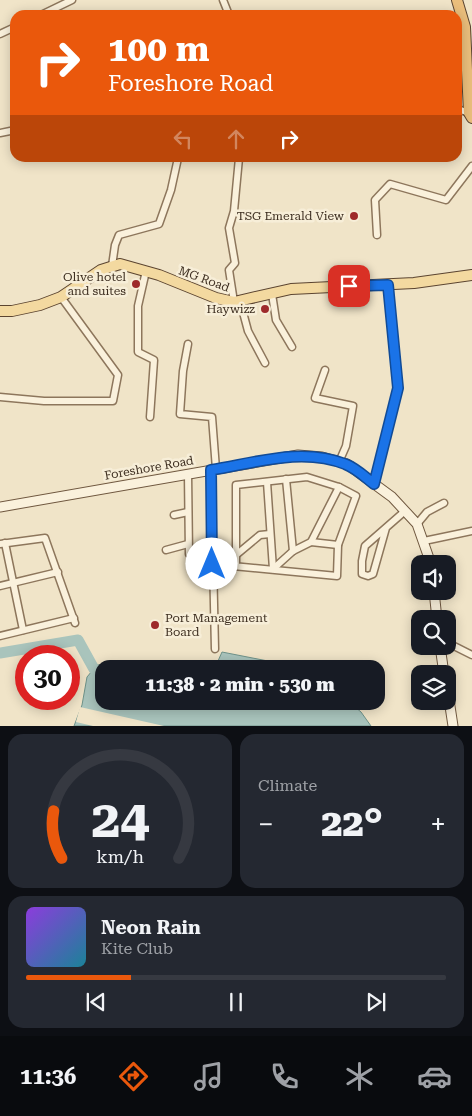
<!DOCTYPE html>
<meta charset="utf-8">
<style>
body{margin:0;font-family:"Roboto Serif",serif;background:#242831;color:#f1f3f6;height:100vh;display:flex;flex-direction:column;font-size:19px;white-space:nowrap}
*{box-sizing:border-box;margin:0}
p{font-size:16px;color:#9ea1a6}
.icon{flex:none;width:28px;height:28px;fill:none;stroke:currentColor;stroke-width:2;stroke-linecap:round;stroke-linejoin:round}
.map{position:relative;height:726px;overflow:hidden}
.side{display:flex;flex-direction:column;gap:8px;padding:8px;background:#0d0f14;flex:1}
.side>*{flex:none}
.top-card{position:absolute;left:10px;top:10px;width:452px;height:152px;border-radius:15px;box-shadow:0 2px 12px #0003;background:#ea580c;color:#fff;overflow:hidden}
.buttons{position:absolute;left:411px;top:555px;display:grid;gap:10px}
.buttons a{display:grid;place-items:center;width:45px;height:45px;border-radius:10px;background:#171b24;box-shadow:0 2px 12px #0003;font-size:25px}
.speed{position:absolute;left:15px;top:645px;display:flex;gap:10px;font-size:25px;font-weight:700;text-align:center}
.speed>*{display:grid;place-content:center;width:65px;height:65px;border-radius:50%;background:#171b24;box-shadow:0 2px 12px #0003;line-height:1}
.speed .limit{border:8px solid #d22;background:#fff;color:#111}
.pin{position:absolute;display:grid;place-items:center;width:42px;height:42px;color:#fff;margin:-21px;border-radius:10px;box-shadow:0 2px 8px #0006}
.me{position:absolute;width:55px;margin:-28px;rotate:0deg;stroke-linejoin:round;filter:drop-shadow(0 0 4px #0008)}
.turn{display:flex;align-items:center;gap:18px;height:105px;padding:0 15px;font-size:22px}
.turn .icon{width:65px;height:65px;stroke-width:2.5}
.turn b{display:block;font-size:35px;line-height:42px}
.lanes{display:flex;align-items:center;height:48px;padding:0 15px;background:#0003;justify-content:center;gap:25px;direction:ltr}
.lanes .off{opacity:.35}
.big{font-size:38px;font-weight:800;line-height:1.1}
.side .tile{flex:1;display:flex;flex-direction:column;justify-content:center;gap:8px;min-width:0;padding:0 18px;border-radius:15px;background:#242831}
.side .dial{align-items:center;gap:0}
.dial svg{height:130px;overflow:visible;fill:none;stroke:#363941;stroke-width:7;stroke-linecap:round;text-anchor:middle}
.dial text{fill:#f1f3f6;stroke:none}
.song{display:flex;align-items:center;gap:15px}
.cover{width:60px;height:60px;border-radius:8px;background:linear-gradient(135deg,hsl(270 70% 55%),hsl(190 70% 35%))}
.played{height:5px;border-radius:2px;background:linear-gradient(90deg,#ea580c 25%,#363941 25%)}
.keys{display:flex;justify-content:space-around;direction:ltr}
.heat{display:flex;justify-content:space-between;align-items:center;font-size:28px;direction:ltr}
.side .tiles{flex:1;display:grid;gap:8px;grid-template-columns:1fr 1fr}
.tile:last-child{grid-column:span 2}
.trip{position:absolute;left:95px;top:660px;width:290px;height:50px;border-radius:15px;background:#171b24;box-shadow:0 2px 12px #0003;font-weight:800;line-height:50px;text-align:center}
.tabs{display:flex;height:80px;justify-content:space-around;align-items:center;background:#090b0e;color:#9ea1a6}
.tabs .icon{width:35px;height:35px}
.tabs .current{color:#ea580c}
.tabs b{font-size:22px;color:#f1f3f6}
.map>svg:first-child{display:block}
.water{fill:#a9c4bc;stroke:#6f938a}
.pier{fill:#f0e4c8}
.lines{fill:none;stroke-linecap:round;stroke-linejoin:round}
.river{stroke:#a9c4bc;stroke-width:11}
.minor-casing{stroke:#8d765c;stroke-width:9}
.secondary-casing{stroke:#6f573f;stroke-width:11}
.primary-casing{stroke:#5b4430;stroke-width:12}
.trunk-casing{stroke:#5b4430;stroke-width:12}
.minor{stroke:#faf1dc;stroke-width:6}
.secondary{stroke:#faf1dc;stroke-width:9}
.primary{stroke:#f3d9a0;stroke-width:10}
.trunk{stroke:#eabe7c;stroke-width:10}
.route-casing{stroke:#114b97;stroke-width:12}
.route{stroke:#1a73e8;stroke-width:9}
.poi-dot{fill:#9e2a2b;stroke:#f7eed8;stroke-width:2}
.labels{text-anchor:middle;stroke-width:5;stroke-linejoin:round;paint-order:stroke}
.poi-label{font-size:12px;fill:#3d2e20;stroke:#f7eed8;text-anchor:end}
.street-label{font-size:12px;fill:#3d2e20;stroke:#f7eed8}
</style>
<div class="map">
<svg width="472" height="726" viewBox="0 0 472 726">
<rect width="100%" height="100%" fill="#f0e4c8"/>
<polygon class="water" points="222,652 278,663 289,669 104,669 104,701 348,701 361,712 371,726 74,726 82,705 87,677 97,665 218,661"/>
<polygon class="pier" points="80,707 164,726 93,726 76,722"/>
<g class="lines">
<polyline class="river" points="0,653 78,640 94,669"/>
<defs>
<g id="minor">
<polyline points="223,0 229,15"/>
<polyline points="41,15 72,0"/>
<polyline points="0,34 15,27"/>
<polyline points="458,109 469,113"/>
<polyline points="0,133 15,130"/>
<polyline points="377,235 375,200 390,184 446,200 472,166"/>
<polyline points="112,266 115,245 119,235 159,224 171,190 178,158"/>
<polyline points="146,271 138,306 138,352 154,360 150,417"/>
<polyline points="272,294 276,320 292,347"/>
<polyline points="240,301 248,331 265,363"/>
<polyline points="234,302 229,270 235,263 229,228 234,211 239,158"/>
<polyline points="188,344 183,371 180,414 212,417 216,469"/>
<polyline points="325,370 315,398 353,406 346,446 339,462"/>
<polyline points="0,397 44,401 113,401 118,375 61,297"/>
<polyline points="211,470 215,649"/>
<polyline points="188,474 189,554"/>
<polyline points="286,479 293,551"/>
<polyline points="267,482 273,569"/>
<polyline points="374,484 398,389 388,285"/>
<polyline points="174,515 188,512"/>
<polyline points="417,524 427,512 444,503"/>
<polyline points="386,528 373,574 368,576 362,574 362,561 365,546 405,511"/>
<polyline points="424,541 472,531"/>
<polyline points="311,542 338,545"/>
<polyline points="5,543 23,630"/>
<polyline points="0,544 45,538 75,623"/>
<polyline points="166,550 188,544"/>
<polyline points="236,555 260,535 270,534"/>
<polyline points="212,564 337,576 338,545 356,496 339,487 307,477 236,485 236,565"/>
<polyline points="273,569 293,551 311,542 339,487"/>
<polyline points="0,586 58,572"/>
<polyline points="0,636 74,618"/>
<polyline points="448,643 472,655"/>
</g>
<g id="secondary">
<polyline points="0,507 298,455 322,457 347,464 392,497 417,524 431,564"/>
<polyline points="434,591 437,619"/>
<polyline points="440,646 444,674"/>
<polyline points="448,693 453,726"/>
</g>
<polyline id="primary" points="0,311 12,311 40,305 61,297 101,270 120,264 159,275 216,298 234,302 291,289 414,283 472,275"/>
<polyline id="trunk" points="457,0 465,27 469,113 472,118"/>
</defs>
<use href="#minor" class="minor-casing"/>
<use href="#secondary" class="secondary-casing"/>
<use href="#primary" class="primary-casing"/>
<use href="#trunk" class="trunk-casing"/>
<use href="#minor" class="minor"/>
<use href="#secondary" class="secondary"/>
<use href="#primary" class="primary"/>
<use href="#trunk" class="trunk"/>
</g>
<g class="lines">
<defs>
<path id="route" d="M212,564l-1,-94c44,-7 91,-23 134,-6 11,4 20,13 29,20l24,-96 -10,-103 -39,1"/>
</defs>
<use href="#route" class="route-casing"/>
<use href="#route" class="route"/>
</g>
<g class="poi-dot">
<circle cx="354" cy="216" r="5"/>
<circle cx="136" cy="284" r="5"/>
<circle cx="265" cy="309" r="5"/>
<circle cx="155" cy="625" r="5"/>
</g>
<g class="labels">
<g class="poi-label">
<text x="344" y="220">TSG Emerald View</text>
<text x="126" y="281">Olive hotel<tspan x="126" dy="14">and suites</tspan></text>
<text x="255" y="313">Haywizz</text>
<text x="165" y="622" text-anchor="start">Port Management<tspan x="165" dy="14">Board</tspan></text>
</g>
<g class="street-label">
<text transform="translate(204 279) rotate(20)" y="4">MG Road</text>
<text transform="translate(149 468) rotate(-10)" y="4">Foreshore Road</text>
</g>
</g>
</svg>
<div class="buttons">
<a><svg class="icon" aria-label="sound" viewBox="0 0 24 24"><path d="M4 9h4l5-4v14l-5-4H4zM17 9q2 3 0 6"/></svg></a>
<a><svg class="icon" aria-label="search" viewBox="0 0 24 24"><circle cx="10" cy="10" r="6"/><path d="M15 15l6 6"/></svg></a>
<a><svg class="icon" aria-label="layers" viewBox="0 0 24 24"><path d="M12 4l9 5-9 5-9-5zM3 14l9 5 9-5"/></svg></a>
</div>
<div class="speed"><div class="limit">30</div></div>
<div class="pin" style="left:349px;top:286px;background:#d93025"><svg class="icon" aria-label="arrive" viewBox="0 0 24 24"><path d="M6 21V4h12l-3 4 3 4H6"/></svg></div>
<svg class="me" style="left:212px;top:564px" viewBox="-20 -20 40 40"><circle r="19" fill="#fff"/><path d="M0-13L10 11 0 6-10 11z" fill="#1a73e8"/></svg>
<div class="trip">11:38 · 2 min · 530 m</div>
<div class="top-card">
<div class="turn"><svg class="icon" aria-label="right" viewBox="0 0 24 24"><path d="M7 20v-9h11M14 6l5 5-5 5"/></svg><div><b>100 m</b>Foreshore Road</div></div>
<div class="lanes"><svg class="icon off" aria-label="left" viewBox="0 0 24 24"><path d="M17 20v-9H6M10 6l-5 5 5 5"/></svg><svg class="icon off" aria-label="ahead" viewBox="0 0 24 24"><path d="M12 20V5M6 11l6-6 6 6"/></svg><svg class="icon" aria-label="right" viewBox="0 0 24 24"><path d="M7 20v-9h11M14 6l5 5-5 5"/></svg></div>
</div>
</div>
<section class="side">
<div class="tiles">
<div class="tile dial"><svg viewBox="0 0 100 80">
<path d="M14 69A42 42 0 1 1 86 69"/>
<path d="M14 69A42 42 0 0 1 9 40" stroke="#ea580c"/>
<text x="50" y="56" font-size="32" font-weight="700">24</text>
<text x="50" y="72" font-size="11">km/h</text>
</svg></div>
<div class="tile"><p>Climate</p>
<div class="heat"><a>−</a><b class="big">22°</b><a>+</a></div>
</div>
<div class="tile">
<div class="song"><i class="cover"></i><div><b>Neon Rain</b><p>Kite Club</p></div></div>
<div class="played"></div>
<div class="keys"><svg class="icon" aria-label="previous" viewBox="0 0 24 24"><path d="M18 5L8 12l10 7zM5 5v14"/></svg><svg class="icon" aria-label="pause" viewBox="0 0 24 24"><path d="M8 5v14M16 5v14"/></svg><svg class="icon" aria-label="next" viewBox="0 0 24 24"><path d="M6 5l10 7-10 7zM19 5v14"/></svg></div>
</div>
</div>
</section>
<nav class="tabs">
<b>11:36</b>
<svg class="icon current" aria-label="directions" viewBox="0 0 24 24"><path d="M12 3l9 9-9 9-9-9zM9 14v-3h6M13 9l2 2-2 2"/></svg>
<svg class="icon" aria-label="music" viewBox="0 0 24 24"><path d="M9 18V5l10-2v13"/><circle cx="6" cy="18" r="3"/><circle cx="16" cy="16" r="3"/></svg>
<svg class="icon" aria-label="phone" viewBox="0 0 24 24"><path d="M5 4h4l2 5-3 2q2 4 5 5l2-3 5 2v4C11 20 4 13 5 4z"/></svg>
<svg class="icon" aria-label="climate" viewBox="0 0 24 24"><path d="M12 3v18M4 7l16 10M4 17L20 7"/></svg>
<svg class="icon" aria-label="car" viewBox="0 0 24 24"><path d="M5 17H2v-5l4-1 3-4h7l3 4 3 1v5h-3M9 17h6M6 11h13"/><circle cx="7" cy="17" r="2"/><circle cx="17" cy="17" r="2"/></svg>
</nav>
